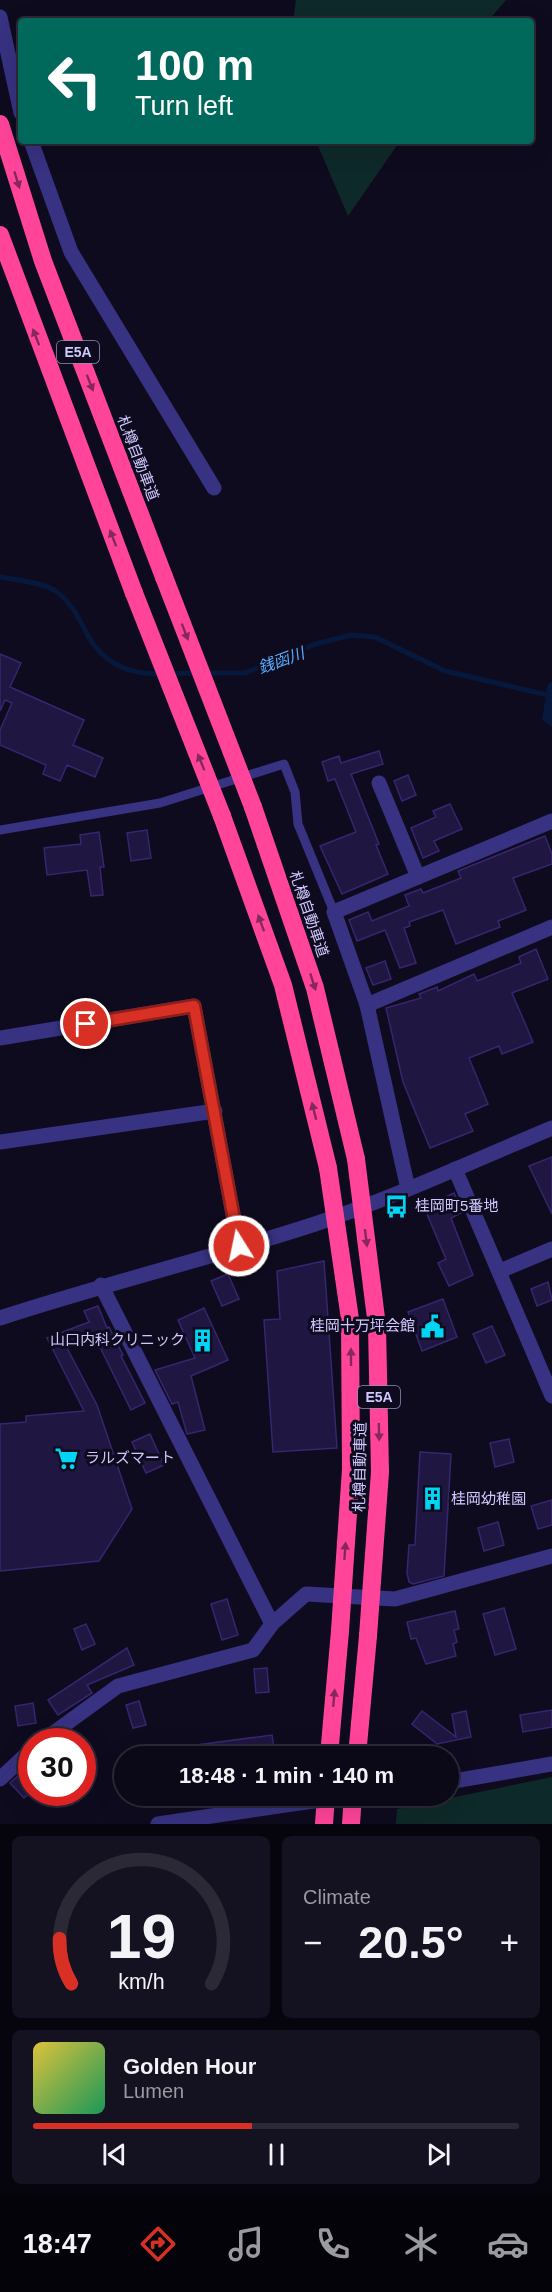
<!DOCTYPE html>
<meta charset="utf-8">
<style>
body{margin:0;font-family:Arial,"Noto Sans JP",sans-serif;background:#141120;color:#f1f3f6;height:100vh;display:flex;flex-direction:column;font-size:22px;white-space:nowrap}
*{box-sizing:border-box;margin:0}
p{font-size:20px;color:#9a9aa1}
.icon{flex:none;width:33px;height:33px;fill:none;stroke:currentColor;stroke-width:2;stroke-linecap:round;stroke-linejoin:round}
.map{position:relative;height:1824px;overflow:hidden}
.sheet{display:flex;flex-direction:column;gap:12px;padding:12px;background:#06040d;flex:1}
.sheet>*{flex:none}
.guide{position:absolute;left:18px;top:18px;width:516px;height:126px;border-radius:6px;box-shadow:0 6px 24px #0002,0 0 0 2px #2b2936;background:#00695c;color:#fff;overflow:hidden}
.speed{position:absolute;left:18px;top:1728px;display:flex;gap:12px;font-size:30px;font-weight:700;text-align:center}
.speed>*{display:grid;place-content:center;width:78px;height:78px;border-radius:50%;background:#0b0817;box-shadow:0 6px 24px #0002,0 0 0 2px #2b2936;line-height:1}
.speed .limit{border:9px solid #d22;background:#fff;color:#111}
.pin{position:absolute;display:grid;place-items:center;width:51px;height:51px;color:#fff;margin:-26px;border:3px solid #fff;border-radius:50%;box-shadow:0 2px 6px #0007}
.me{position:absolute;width:66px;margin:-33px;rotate:350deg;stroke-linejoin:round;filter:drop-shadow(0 0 4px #0008)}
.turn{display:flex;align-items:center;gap:21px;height:126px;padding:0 18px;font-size:27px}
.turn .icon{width:78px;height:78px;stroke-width:2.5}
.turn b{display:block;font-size:42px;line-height:51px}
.big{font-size:45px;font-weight:800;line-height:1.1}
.sheet .card{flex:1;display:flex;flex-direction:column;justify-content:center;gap:9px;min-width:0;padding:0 21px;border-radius:9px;background:#141120}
.sheet .dial{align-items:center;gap:0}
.dial svg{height:156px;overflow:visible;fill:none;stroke:#2b2936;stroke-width:7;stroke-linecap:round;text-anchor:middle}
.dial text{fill:#f1f3f6;stroke:none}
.song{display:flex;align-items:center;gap:18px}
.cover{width:72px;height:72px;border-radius:9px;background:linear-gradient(135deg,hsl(50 70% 55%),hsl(150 70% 35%))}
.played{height:6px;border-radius:3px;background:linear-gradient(90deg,#d93025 45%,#2b2936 45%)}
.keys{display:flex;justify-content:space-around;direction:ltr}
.heat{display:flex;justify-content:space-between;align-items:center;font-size:33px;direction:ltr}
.sheet .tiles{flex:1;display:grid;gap:12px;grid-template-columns:1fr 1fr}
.card:last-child{grid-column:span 2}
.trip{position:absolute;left:114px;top:1746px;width:345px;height:60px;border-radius:30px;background:#0b0817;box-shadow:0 6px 24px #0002,0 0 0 2px #2b2936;font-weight:800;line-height:60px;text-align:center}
.menu{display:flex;height:96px;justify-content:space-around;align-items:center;background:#040309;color:#9a9aa1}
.menu .icon{width:42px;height:42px}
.menu .active{color:#d93025}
.menu b{font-size:27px;color:#f1f3f6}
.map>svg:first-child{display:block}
.green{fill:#0e2929}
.water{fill:#06193d}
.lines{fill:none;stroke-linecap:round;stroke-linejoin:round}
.stream{stroke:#06193d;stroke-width:5}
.building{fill:#1f1641;stroke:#36266f;stroke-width:1.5}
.service{stroke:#373281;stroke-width:9}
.minor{stroke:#373281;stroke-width:15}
.tertiary{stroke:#373281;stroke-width:15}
.motorway{stroke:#ff449a;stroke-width:18}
.minor-bridge{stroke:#373281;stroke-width:15}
.motorway-bridge{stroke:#ff449a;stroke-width:18}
.oneway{fill:#87285c}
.route-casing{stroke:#8d1f18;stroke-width:15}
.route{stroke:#d93025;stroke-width:10}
.labels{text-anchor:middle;stroke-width:6;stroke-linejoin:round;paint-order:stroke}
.shield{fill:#0f0b1f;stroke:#9690bc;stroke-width:1.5}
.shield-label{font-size:14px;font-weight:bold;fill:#d0c9ff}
.street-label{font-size:15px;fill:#d0c9ff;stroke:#0f0b1f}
.poi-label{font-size:15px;fill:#d0c9ff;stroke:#0f0b1f;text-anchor:start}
.water-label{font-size:16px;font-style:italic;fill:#57aeff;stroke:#0f0b1f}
</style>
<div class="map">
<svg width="552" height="1824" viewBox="0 0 552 1824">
<rect width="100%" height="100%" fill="#0f0b1f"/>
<g class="green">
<polygon points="296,0 506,0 488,21 293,21"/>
<polygon points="316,141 400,141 348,216"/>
<polygon points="552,1777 552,1824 396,1824 397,1809"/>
</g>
<polygon class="water" points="552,682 552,727 542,720 548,684"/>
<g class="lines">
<g class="stream">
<path d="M0,577c16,3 40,5 54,13 17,11 24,27 33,44 26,46 63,40 109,39"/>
<polyline points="206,673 245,673 316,644 351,635 375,637 445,671 552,696"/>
</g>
</g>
<g class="building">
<polygon points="0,654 21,663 10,687 84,720 73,745 103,758 95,777 67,765 60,781 43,774 46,765 0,745 0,730 12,703 5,700 0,711"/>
<polygon points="379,751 383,764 351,774 379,844 376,845 388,874 342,894 320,846 356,832 335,779 328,781 322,762 339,756 341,763"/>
<polygon points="408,775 416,795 402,801 394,781"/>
<polygon points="450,804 462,829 434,841 439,851 423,858 411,828 436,817 433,811"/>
<polygon points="147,830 151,858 131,861 127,833"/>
<polygon points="99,832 104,867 100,867 103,895 91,896 87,870 47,875 44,848 81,844 80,835"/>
<polygon points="545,836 552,854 552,864 513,878 526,910 498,921 500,927 456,944 443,910 409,922 410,926 404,928 416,963 400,968 385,930 357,941 349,920 368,912 372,921 409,906 405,895 421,889 423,893 461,878 458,871"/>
<polygon points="536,949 548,979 512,993 533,1042 502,1054 499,1046 469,1058 488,1104 465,1114 473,1131 430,1148 403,1082 386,1008 421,998 419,994 437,987 438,991 474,974 477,981 521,963 519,957"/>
<polygon points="385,961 391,979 373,985 366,968"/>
<polygon points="552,1157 552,1214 529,1166"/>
<polygon points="454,1193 463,1212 451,1218 473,1275 449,1286 438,1263 446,1259 424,1207"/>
<polygon points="324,1261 337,1448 273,1452 264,1320 280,1319 277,1271"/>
<polygon points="228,1274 239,1299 222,1306 211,1281"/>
<polygon points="548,1282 552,1300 537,1306 531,1289"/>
<polygon points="443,1299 457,1337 422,1351 408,1312"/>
<polygon points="98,1306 107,1328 109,1327 123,1355 121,1356 145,1403 131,1410 95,1337 67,1348 97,1405 132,1509 99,1561 0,1571 0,1424 26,1422 26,1416 84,1411 47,1338 89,1322 84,1311"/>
<polygon points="204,1308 228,1360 191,1376 205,1430 187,1434 178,1402 172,1404 155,1370 195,1358 178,1320"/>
<polygon points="492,1326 505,1355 486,1363 473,1334"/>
<polygon points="150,1434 164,1465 146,1473 132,1442"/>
<polygon points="509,1439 514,1462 495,1467 490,1443"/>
<polygon points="420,1452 451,1454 444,1576 413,1584 409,1582 407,1573 409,1545 415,1545"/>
<polygon points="552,1500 552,1525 538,1529 531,1506"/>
<polygon points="498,1522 504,1545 484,1551 478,1528"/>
<polygon points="227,1599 238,1635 222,1640 211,1604"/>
<polygon points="504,1608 516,1649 495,1655 483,1614"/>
<polygon points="455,1611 459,1629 454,1630 457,1642 453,1644 456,1656 426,1664 416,1638 411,1639 407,1622"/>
<polygon points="86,1624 95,1644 82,1650 74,1629"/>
<polygon points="127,1648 134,1665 87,1685 92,1693 58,1715 48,1700"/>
<polygon points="267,1668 269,1692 256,1693 254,1669"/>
<polygon points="139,1701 146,1725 133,1728 126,1705"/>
<polygon points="33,1703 36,1723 18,1726 15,1706"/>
<polygon points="552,1710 552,1727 523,1732 520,1715"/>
<polygon points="422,1711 456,1737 452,1714 466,1711 471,1737 437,1744 412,1724"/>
<polygon points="272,1735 275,1754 175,1756 174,1748"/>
<polygon points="32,1763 32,1791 24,1798 10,1783"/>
</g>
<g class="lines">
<polyline class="service" points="0,830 160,803 284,764 295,792 298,824 334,912"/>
<g class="minor">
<polyline points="0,17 21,113"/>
<polyline points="31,141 71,252 214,488"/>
<polyline points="379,783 418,877"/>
<polyline points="367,1005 552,927"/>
<polyline points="0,1038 194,1006 239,1246"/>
<polyline points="0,1142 215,1111"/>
<polyline points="455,1169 552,1396"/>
<polyline points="408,1189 367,1005 334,912 552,821"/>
<polyline points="500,1271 552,1249"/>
<polyline points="101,1285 272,1624"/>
<polyline points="41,1742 118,1686 253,1650 272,1624 306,1594 395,1599 552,1556"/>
<polyline points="0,1779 32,1749"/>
</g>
<g class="tertiary">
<path d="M0,1318c104,-34 211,-60 315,-94 81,-27 158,-63 237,-96"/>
<polyline points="448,1782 552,1764"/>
<polyline points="158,1824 306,1802"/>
</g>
<g class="motorway">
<polyline points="0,124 43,261 164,577"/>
<polyline points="0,235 134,593"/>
<polyline points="253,807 315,988 356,1159"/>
<polyline points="222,816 283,985 328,1168"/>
<polyline points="329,1756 340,1631"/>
<polyline points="357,1756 368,1636"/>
<polyline points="324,1824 326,1796"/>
<polyline points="351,1824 353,1796"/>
</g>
<polyline class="minor-bridge" points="306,1802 361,1796"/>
<g class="motorway-bridge">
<polyline points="164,577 253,807"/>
<polyline points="134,593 222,816"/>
<polyline points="356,1159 377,1326 380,1472 368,1636"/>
<polyline points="328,1168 350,1319 351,1469 340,1631"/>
</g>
</g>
<defs><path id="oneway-solid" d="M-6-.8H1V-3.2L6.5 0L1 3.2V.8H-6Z" transform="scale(1.5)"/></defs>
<g class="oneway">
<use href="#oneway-solid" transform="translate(17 180) rotate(73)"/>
<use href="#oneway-solid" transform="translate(36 337) rotate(-111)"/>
<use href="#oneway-solid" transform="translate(90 383) rotate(69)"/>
<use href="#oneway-solid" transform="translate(113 538) rotate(-111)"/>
<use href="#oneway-solid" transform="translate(185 632) rotate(69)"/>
<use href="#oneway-solid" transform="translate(201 762) rotate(-112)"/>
<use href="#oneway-solid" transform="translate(261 923) rotate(-110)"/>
<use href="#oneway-solid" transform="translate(313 982) rotate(72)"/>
<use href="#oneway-solid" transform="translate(314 1111) rotate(-104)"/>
<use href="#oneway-solid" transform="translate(366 1238) rotate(83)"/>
<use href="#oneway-solid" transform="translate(351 1357) rotate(-90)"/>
<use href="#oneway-solid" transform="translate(379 1432) rotate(89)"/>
<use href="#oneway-solid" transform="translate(345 1551) rotate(-86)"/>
<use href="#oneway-solid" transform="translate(334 1698) rotate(-85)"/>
</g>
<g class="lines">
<defs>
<polyline id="route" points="86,1024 194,1006 239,1246"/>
</defs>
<use href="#route" class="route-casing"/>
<use href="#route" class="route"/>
</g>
<defs>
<symbol id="bus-bare" viewBox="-9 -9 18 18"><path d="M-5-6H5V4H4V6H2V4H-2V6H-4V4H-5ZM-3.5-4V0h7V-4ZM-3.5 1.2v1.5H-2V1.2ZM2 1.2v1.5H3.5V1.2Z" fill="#00d6f4" stroke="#0f0b1f" stroke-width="2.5" paint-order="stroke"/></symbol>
<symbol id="civic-bare" viewBox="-9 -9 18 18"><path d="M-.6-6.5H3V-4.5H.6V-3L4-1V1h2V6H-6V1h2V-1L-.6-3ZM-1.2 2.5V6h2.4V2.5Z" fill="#00d6f4" stroke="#0f0b1f" stroke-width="2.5" paint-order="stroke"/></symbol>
<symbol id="building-bare" viewBox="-9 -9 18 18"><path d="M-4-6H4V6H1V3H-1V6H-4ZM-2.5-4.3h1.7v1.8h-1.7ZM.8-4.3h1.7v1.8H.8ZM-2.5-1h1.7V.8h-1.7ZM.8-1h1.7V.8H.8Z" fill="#00d6f4" stroke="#0f0b1f" stroke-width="2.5" paint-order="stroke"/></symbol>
<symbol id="supermarket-bare" viewBox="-9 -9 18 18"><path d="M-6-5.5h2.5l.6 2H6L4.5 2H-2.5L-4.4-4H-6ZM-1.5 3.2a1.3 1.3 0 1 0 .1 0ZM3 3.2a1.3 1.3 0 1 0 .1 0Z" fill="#00d6f4" stroke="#0f0b1f" stroke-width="2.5" paint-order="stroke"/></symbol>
</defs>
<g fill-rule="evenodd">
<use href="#bus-bare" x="380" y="1190" width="33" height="33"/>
<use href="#civic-bare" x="416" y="1310" width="33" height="33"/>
<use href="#building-bare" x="186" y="1324" width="33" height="33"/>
<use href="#supermarket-bare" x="50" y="1442" width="33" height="33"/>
<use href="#building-bare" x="416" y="1482" width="33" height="33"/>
</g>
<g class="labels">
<g class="shield">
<rect x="57" y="341" width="42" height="22" rx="4.5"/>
<rect x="358" y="1386" width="42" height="22" rx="4.5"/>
</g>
<g class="shield-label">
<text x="78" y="357">E5A</text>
<text x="379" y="1402">E5A</text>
</g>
<g class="street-label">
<text transform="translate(138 458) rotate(69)" y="5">札樽自動車道</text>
<text transform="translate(309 914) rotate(71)" y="5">札樽自動車道</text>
<text transform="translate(360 1467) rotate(-89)" y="5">札樽自動車道</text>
</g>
<g class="poi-label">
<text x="415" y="1211">桂岡町5番地</text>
<text x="415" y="1331" text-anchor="end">桂岡十万坪会館</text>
<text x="185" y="1345" text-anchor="end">山口内科クリニック</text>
<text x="85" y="1463">ラルズマート</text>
<text x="451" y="1504">桂岡幼稚園</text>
</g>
<g class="water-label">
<text transform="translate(281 660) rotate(-20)" y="6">銭函川</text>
</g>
</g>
</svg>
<div class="speed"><div class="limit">30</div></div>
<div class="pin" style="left:86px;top:1024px;background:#d93025"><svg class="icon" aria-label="arrive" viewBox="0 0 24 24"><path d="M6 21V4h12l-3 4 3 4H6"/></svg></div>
<svg class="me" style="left:239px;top:1246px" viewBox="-20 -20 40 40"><circle r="17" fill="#d93025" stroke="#fff" stroke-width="3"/><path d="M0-11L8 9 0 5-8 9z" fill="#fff"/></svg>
<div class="trip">18:48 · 1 min · 140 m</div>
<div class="guide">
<div class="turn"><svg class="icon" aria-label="left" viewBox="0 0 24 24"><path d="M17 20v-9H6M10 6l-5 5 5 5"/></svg><div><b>100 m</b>Turn left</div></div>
</div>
</div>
<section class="sheet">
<div class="tiles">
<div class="card dial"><svg viewBox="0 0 100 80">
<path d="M14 69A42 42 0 1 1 86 69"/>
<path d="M14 69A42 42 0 0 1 8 46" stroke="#d93025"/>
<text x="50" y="56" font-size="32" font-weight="700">19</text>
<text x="50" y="72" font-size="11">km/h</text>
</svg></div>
<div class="card"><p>Climate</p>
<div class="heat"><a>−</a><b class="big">20.5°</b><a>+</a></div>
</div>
<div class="card">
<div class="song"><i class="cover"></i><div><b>Golden Hour</b><p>Lumen</p></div></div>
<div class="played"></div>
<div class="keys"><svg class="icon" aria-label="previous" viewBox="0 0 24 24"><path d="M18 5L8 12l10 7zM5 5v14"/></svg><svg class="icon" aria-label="pause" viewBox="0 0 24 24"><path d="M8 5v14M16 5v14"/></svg><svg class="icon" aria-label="next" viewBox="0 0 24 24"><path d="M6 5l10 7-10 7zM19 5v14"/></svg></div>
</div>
</div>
</section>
<nav class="menu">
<b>18:47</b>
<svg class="icon active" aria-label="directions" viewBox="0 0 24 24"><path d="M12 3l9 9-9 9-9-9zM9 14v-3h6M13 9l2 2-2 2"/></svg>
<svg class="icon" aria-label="music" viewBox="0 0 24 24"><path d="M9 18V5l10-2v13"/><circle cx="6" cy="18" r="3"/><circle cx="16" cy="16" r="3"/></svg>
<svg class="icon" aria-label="phone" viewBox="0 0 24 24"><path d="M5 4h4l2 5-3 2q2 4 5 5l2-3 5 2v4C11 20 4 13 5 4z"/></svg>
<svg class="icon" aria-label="climate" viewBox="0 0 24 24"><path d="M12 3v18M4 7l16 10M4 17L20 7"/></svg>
<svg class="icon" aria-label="car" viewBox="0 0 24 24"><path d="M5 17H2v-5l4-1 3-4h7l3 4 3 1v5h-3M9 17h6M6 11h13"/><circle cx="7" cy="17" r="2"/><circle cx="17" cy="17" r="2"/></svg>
</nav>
